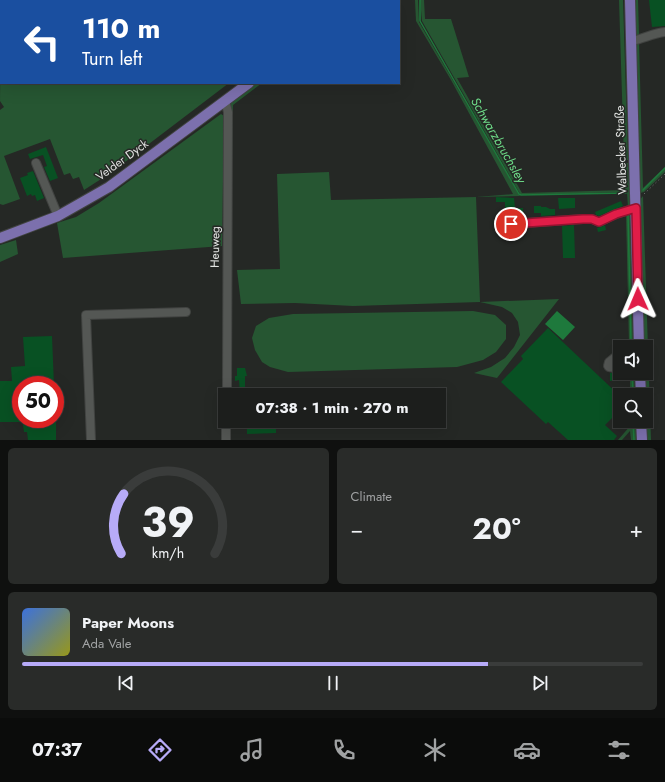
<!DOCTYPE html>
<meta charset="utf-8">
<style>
body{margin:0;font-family:Jost,sans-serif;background:#292b29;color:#f1f3f6;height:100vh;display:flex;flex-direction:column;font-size:15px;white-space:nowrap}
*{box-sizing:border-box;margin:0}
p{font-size:13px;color:#a0a2a3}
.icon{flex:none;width:22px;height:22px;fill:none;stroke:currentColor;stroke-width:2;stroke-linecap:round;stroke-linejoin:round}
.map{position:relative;height:440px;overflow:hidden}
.panel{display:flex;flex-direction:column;gap:8px;padding:8px;background:#0f100f;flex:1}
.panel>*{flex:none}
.hud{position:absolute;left:0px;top:0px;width:400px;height:84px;box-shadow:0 4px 16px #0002,0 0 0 1px #3a3c3b;background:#1a4fa0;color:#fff;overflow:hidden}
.fabs{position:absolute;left:613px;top:340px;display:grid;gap:8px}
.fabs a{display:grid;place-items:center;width:40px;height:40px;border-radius:0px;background:#1c1e1c;box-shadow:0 4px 16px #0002,0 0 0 1px #3a3c3b;font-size:20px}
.speed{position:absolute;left:12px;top:376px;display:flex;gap:8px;font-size:20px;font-weight:700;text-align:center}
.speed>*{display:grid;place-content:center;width:52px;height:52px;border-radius:50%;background:#1c1e1c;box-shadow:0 4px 16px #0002,0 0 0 1px #3a3c3b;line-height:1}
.speed .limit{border:6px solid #d22;background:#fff;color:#111}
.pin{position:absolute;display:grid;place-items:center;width:34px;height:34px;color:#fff;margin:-17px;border:2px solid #fff;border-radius:50%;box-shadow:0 1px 4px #0007}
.me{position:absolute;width:44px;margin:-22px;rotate:359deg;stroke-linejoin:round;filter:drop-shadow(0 0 3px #0008)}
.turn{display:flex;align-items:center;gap:14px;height:84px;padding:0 16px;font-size:18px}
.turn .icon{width:52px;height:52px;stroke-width:2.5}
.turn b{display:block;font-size:28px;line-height:34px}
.big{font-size:30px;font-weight:700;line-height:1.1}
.panel .card{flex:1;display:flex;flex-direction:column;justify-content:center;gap:6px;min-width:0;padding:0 14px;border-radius:6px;background:#292b29}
.panel .dial{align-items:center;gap:0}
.dial svg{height:104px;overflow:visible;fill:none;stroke:#3a3c3b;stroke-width:7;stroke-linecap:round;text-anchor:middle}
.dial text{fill:#f1f3f6;stroke:none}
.song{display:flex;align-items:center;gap:12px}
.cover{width:48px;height:48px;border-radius:6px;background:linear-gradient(135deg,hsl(220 70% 55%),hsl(60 70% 35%))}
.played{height:4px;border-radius:2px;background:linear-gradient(90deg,#b7abf8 75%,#3a3c3b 75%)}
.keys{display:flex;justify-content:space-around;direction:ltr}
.heat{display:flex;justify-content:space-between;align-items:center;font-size:22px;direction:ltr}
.panel .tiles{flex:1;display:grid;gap:8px;grid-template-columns:1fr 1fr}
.card:last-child{grid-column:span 2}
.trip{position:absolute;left:218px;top:388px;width:228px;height:40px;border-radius:0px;background:#1c1e1c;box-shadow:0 4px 16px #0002,0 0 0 1px #3a3c3b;font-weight:700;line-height:40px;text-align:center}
.tab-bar{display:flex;height:64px;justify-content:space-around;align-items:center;background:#0b0c0b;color:#a0a2a3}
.tab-bar .icon{width:28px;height:28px}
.tab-bar .on{color:#b7abf8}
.tab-bar b{font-size:18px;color:#f1f3f6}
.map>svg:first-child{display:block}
.green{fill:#265632}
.water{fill:#1e793c}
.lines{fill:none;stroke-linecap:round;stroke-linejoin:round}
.stream{stroke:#1e793c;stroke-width:1.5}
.building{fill:#085123}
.minor-casing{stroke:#414341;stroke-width:10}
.major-casing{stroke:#414341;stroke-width:12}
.path{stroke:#7d807d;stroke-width:1;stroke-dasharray:1 3;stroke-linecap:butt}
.minor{stroke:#545754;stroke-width:8}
.major{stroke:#7c70ad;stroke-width:10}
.route-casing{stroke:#92132f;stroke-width:10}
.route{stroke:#e11d48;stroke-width:7}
.labels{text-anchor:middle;stroke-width:3;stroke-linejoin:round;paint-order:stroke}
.street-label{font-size:12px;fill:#e2e4e2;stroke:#252825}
.water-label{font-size:13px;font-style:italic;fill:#6edd89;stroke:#252825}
</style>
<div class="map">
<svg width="665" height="440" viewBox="0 0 665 440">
<rect width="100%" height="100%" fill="#252825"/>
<g class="green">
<polygon points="62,0 256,0 256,1 60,1"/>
<polygon points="415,0 418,0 419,22 520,196 476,197 480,302 559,299 497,378 474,373 491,367 505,358 514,347 520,335 518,322 512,313 502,307 480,302 353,306 295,303 241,304 237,270 280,269 277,174 329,172 331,200 476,197 513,194 451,80 416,21"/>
<polygon points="420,0 424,0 425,19 451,19 469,77 457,78 522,193 625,190 624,163 628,163 630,208 628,208 627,192 522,195 520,194 422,21"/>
<polygon points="619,0 623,0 628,160 624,160"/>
<polygon points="633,0 638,0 639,36 636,36 634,32"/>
<polygon points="1,4 1,83 229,83 112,172 84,190 79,177 73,179 70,173 64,175 50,139 4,156 20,199 3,205 0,204 0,110 4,107 0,101"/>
<polygon points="639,42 643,188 665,167 665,172 644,192 640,193 638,192 636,43"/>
<polygon points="254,83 262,83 233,105 230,270 229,107 230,101"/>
<polygon points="221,114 224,116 222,246 63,258 57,223 76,217 99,203"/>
<polygon points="643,196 651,440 646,440 646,395 644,395 644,373 646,373 646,347 643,347 638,202"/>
<polygon points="630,212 633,341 629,343 626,213"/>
<polygon points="16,240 18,254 0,262 0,245"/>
<polygon points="473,311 495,315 506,325 506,339 496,352 483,360 457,367 288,372 270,367 262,362 255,350 252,338 256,326 269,318 293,314"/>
<polygon points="630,373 634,373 635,395 630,395"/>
<polygon points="631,421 636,421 636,440 631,440 630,431 622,440 618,440 631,425"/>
</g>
<polygon class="water" points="557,311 575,327 563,340 545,324"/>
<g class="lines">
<g class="stream">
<polyline points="420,0 420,21 519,194 521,195 626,193"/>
<polyline points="643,190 665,168"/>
<polyline points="628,214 631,342"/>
<polyline points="632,373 633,395"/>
<polyline points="633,421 634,440"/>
</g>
</g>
<g class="building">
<polygon points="649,0 665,0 665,26 652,27"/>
<polygon points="46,147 58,178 50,181 44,167 47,166 43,155 30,159 28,154"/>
<polygon points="33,171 44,198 37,201 35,195 32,196 31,194 27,196 20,178 28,175 27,173"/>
<polygon points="496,197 514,198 515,208 523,208 523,216 505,216 505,202 496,202"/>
<polygon points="558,198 575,198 575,208 559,209"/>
<polygon points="621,201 623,206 599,216 596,215 595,212"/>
<polygon points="534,206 541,206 541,207 546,207 550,209 555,209 555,215 541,216 541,213 534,213"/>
<polygon points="574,225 575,258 563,258 562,226"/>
<polygon points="605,225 606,230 598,232 597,228"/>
<polygon points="548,328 620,396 620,410 605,425 617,436 614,440 568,440 548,422 546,424 501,382 523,359 521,356"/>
<polygon points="52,336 54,385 21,385 21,422 0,422 0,381 12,381 11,367 25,366 23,337"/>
<polygon points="237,368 245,368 247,376 245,376 245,390 248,390 247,395 240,395 239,380 235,381 235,376 237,376"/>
<polygon points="618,372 618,380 610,381 610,373"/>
<polygon points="22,419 56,419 56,440 28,440 27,432 24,432"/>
<polygon points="247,421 276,421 276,433 247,434"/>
</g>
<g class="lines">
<defs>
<g id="minor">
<polyline points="258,0 258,1"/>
<polyline points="1,1 3,0"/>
<path d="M631,41c12,-2 22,-8 34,-9"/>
<polyline points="225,101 228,112 227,395"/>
<polyline points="36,163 58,216"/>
<polyline points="511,224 583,219 592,219 599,222 616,214 636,208"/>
<polyline points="627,347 629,345 639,345"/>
<polyline points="619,354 619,364 615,368 609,367 608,366 609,362 620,353"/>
<polyline points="91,440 86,315 186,312"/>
<polyline points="226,440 226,421"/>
</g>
<g id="major">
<polyline points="630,0 639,347"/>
<polyline points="359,1 360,0"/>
<polyline points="0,238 58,216 109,187 249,83"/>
<polyline points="640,373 641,395"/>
<polyline points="641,421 642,440"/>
</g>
</defs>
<use href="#minor" class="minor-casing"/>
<use href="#major" class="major-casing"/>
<g class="path">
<polyline points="349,1 351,0"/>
<polyline points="644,194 665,174"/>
</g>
<use href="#minor" class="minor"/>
<use href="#major" class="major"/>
</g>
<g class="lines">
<defs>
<polyline id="route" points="511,224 583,219 592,219 599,222 616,214 636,208 638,299"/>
</defs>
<use href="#route" class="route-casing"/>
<use href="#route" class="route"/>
</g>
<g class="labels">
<g class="street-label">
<text transform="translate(621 150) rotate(-92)" y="4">Walbecker Straße</text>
<text transform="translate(122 160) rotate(-36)" y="4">Velder Dyck</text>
<text transform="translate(215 247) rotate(-89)" y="4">Heuweg</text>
</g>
<g class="water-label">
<text transform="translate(499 140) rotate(60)" y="5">Schwarzbruchsley</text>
</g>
</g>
</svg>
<div class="fabs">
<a><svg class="icon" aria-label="sound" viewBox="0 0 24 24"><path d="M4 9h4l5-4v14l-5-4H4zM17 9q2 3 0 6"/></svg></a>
<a><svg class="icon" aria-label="search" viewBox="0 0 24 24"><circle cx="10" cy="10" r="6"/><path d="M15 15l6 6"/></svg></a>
</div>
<div class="speed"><div class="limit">50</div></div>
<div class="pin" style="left:511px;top:224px;background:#d93025"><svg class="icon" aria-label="arrive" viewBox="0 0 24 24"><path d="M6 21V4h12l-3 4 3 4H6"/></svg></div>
<svg class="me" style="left:638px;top:299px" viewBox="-20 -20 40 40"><path d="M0-17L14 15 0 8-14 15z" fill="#e11d48" stroke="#fff" stroke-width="4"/></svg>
<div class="trip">07:38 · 1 min · 270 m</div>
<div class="hud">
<div class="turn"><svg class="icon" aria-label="left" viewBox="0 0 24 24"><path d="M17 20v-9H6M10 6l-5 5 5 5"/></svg><div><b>110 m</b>Turn left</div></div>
</div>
</div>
<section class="panel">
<div class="tiles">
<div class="card dial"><svg viewBox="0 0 100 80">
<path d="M14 69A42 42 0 1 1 86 69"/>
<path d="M14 69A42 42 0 0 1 16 23" stroke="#b7abf8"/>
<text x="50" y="56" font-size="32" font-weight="700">39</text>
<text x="50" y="72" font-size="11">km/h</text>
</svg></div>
<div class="card"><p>Climate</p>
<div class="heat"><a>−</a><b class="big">20°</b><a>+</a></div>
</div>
<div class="card">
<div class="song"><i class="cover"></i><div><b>Paper Moons</b><p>Ada Vale</p></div></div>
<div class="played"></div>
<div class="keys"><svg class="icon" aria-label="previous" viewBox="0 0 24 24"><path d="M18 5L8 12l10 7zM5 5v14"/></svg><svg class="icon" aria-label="pause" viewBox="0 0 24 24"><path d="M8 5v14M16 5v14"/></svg><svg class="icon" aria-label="next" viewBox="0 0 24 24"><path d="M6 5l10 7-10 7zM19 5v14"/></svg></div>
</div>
</div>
</section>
<nav class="tab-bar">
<b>07:37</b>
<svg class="icon on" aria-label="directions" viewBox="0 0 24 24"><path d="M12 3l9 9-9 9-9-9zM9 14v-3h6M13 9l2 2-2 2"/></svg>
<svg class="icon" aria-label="music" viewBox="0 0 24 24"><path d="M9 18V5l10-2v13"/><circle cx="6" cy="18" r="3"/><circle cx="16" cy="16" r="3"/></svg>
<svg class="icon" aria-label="phone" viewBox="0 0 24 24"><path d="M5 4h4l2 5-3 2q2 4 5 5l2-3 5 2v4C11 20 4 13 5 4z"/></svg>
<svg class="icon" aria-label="climate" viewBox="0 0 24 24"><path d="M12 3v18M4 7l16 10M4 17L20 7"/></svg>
<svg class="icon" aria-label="car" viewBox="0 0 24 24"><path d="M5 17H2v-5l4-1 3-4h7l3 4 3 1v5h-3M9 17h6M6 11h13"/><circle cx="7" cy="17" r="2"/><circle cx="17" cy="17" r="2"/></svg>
<svg class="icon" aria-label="filters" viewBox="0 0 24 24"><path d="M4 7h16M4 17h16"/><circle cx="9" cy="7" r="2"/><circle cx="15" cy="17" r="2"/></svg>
</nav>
